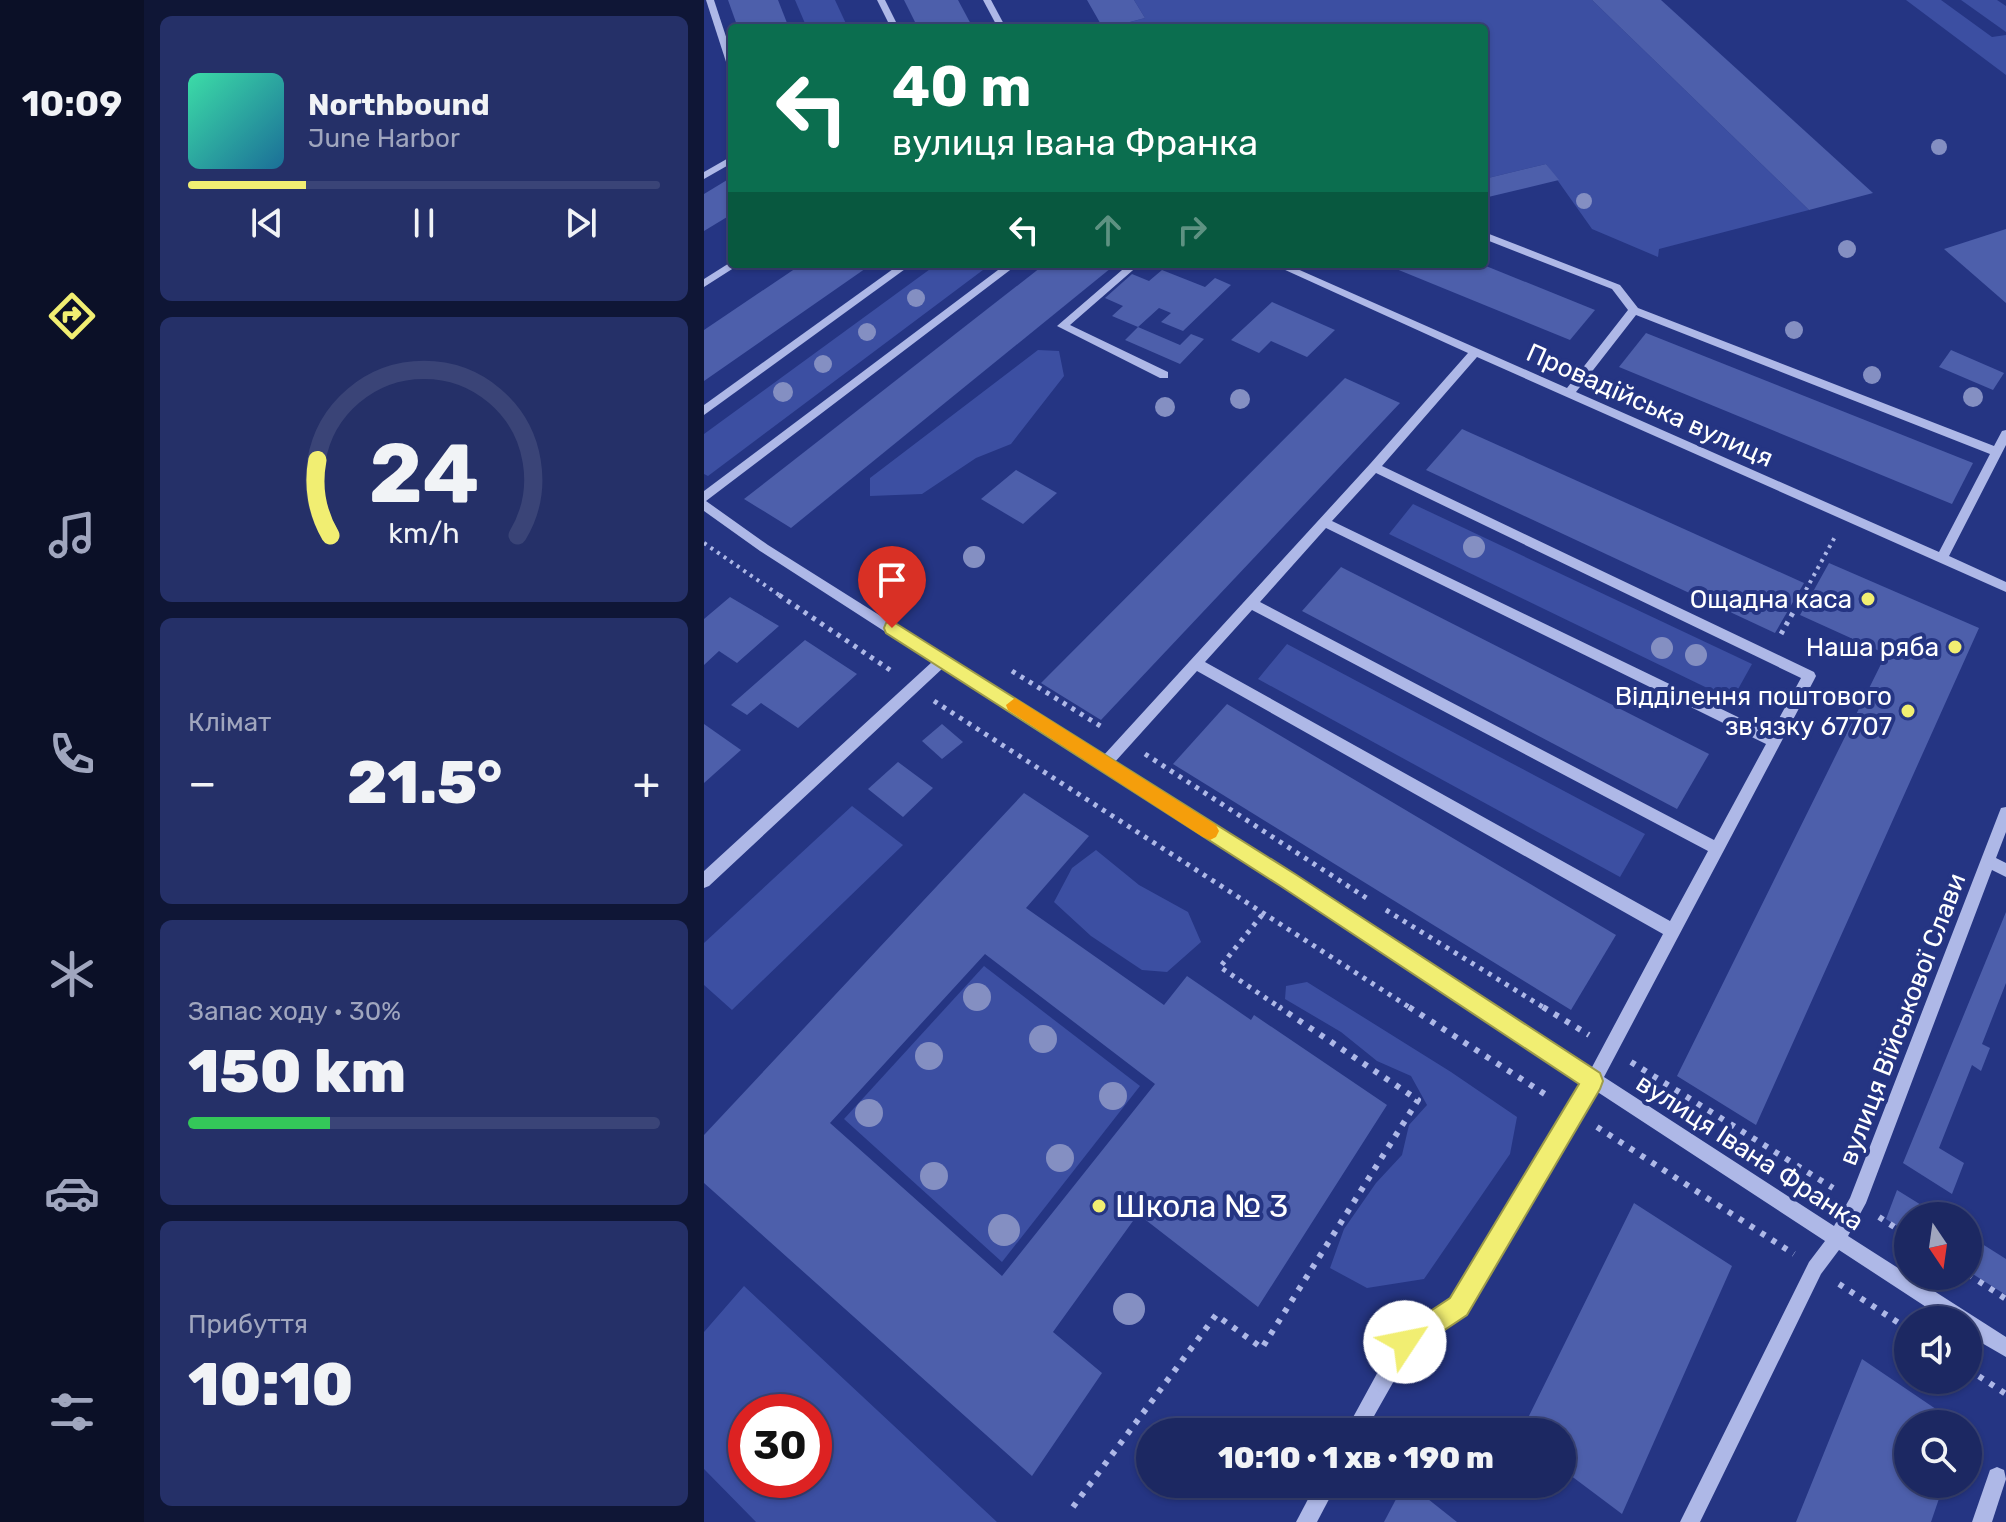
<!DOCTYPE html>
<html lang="uk">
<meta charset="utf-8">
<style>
body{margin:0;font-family:Rubik,sans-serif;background:#253068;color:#f1f3f6;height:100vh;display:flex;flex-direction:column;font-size:30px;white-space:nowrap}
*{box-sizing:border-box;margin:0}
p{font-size:26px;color:#a0a6be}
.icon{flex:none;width:44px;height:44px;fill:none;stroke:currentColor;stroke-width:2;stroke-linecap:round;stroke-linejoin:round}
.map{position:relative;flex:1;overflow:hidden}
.sheet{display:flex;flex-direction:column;gap:16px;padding:16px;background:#0f1636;width:560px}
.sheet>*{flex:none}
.guide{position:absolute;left:24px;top:24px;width:760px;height:244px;border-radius:8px;box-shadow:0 2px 6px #0004,0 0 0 2px #3a4477;background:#0b6e4f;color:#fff;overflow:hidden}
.needle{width:52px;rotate:167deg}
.tools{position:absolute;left:1190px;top:1202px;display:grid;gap:16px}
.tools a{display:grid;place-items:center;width:88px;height:88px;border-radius:50%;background:#1c2862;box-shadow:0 2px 6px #0004,0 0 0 2px #3a4477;font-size:40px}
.speed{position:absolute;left:24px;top:1394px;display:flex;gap:16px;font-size:40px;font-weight:700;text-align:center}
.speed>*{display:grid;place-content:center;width:104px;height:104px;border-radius:50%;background:#1c2862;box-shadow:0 2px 6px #0004,0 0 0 2px #3a4477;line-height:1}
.speed .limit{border:12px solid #d22;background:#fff;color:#111}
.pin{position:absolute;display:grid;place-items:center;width:68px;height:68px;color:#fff;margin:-82px -34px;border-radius:50% 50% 50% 0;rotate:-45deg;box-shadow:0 0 8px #0007}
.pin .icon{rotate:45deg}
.me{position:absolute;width:88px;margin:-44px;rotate:56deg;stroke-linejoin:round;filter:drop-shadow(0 0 6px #0008)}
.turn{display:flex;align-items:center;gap:28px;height:168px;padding:0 32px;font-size:36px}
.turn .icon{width:104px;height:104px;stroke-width:2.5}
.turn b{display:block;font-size:56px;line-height:68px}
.lanes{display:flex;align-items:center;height:76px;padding:0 32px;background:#0003;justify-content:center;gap:40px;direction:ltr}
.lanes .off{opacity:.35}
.big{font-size:60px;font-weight:800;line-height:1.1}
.sheet .widget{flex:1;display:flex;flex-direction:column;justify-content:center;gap:12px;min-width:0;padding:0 28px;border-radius:12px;background:#253068}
.sheet .dial{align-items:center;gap:0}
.dial svg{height:208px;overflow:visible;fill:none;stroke:#3a4477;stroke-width:7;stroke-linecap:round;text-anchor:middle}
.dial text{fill:#f1f3f6;stroke:none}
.song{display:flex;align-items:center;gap:24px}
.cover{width:96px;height:96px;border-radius:12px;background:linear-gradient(135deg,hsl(160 70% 55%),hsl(200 70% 35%))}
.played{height:8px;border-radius:4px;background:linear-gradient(90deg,#f1ee72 25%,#3a4477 25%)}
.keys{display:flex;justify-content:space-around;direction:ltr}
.heat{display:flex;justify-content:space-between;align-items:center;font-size:44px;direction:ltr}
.charge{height:12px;border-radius:6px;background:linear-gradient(90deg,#34c759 30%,#3a4477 0)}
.trip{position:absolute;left:432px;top:1418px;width:440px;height:80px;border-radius:40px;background:#1c2862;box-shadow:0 2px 6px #0004,0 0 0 2px #3a4477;font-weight:800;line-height:80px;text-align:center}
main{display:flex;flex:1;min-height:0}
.dock{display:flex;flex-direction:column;width:144px;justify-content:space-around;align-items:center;background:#0b1027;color:#a0a6be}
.dock .icon{width:56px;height:56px}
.dock .active{color:#f1ee72}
.dock b{font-size:36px;color:#f1f3f6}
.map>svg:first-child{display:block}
.green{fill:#3c4fa2;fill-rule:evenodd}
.building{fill:#4d5fab;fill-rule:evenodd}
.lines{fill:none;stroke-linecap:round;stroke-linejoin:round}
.path-far2{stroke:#aeb8e7;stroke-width:4;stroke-dasharray:3 5;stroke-linecap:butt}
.path-far1{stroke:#aeb8e7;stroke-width:5;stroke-dasharray:4 6;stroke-linecap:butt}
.path{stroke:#aeb8e7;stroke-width:6;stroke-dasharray:5 8;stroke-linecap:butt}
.minor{fill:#aeb8e7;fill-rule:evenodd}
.tree{fill:#848fc2}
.route{fill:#f1ee72;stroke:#9d9b4a;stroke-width:2}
.slow{fill:#f59e0b}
.poi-dot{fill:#f1ee72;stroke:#253583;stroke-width:3}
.labels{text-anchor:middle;stroke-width:8;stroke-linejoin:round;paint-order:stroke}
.street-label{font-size:26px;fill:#fff;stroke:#253583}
.poi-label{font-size:26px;fill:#fff;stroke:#253583;text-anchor:end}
.near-poi-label{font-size:32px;fill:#fff;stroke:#253583;text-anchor:start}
</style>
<main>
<nav class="dock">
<b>10:09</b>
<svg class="icon active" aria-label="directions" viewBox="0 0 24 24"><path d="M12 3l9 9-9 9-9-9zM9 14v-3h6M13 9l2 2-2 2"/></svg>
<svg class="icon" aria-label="music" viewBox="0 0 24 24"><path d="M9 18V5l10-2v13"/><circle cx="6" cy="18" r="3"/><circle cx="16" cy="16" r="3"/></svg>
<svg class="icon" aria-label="phone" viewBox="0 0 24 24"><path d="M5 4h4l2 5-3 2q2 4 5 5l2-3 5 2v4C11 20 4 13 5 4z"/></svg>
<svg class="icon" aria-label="climate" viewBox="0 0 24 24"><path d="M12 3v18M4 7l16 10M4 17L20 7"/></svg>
<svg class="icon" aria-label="car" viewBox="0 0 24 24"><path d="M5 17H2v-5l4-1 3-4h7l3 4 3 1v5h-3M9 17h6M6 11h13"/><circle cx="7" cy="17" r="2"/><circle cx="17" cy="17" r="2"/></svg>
<svg class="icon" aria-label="filters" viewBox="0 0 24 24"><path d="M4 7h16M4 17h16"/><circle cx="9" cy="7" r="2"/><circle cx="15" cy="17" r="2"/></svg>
</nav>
<section class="sheet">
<div class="widget">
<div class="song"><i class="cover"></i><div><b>Northbound</b><p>June Harbor</p></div></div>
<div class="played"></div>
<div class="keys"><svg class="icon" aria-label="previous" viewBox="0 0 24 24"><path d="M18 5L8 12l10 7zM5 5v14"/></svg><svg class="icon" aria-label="pause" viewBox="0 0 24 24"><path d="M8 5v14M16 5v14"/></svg><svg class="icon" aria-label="next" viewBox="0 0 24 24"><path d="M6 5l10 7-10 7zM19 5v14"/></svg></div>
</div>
<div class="widget dial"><svg viewBox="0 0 100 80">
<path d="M14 69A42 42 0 1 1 86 69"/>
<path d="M14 69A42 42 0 0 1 9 40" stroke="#f1ee72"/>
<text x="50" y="56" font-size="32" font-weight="700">24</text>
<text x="50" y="72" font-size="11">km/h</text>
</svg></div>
<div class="widget"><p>Клімат</p>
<div class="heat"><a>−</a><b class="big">21.5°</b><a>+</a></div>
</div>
<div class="widget"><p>Запас ходу · 30%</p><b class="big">150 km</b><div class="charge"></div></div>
<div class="widget"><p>Прибуття</p><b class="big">10:10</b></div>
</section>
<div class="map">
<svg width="1302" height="1522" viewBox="0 0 1302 1522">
<rect width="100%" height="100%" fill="#253583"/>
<g class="green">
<polygon points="91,0 131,0 144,28 103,28"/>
<path d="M430,0h458l217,210 -150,39 -1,8 -66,-28 -46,-65 -62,15v-151h-272c-29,-11 -49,0 -78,0l-4,-6 15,-4z"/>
<polygon points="1202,0 1237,0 1288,37 1302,35 1302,75"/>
<polygon points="1257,0 1293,0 1302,6 1302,32"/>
<polygon points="233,264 287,264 4,476 0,474 0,434"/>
<polygon points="334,350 355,351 360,376 307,444 272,458 218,494 166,496 166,478"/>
<polygon points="709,504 1048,664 1028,700 685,534"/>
<polygon points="583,644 941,834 916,877 554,679"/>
<polygon points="148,806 199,845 28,1010 0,985 0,943"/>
<polygon points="392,850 435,885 484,912 497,942 463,972 438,970 387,936 350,902 368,868"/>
<polygon points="280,966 436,1086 298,1262 140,1119"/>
<polygon points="603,982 747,1072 813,1117 806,1154 720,1279 663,1288 626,1268 640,1229 672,1183 698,1155 705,1125 723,1105 707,1076 673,1061 637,1032 581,999 582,986"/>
<path d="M40,1286l253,236h-241l-52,-53v-137zM42,1412h68v68h-68z"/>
</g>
<g class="building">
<polygon points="24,0 74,0 85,28 34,28"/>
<polygon points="200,0 254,0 269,28 214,28"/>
<polygon points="383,0 430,0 441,18 426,22 430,28 399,28"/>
<polygon points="888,0 957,0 1169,193 1105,210"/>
<polygon points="842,164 855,180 780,198 780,179"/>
<polygon points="28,177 28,214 0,231 0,194"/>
<polygon points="1302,229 1302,303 1240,249"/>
<polygon points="98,264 168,264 0,381 0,330"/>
<polygon points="341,264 397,264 407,268 87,528 40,499"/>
<polygon points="680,264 777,264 891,310 866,340"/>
<polygon points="458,270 501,287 511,278 527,285 479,331 457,322 467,313 455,308 434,327 408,316 419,306 401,298 428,274 445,281"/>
<polygon points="568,302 631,330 603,357 567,341 555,353 527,340"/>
<polygon points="434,327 476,345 487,334 500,339 476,364 421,340"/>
<polygon points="942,333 1269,463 1248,504 915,367"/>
<polygon points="1247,350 1300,373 1289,390 1235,367"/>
<polygon points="641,378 696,403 397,720 337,683"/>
<polygon points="758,429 1100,583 1071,633 722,470"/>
<polygon points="312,470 353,493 319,524 277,499"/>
<polygon points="1125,563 1275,628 1052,1125 973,1076 1182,654 1096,615"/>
<polygon points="637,567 1005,754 973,809 598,611"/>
<polygon points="26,597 75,626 33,663 15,651 0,665 0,619"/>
<polygon points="101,640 153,674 94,728 57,703 43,715 27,705"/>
<polygon points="523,704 912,935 867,1010 469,764"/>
<polygon points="0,724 37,750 0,783"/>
<polygon points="238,724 259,742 238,759 218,741"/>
<polygon points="194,762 229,788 199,817 164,789"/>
<path d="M320,793l65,43 -63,72 138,97 23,-29 64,44 3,-5 133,90 -129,202 -120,-93 -85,118 49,41 -70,103 -328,-293v-48zM281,954l170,130 -153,192 -172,-153z"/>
<polygon points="1302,912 1302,983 1278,1044 1286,1048 1277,1071 1268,1065 1235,1148 1260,1163 1248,1194 1199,1163"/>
<polygon points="1193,1190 1235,1216 1204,1216 1204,1233 1182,1219"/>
<polygon points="930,1203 1028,1266 918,1514 858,1469 858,1432 817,1432"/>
<polygon points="1264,1235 1302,1259 1302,1295 1264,1271"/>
<polygon points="1158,1359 1254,1424 1204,1424 1204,1484 1240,1484 1227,1522 1092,1522"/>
<polygon points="700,1484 705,1484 753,1522 680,1522"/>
</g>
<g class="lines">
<g class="path-far2">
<polyline points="0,543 78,597"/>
<polyline points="1098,597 1132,535"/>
</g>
<g class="path-far1">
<polyline points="75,595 189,672"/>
<polyline points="1077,634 1099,595"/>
<polyline points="308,671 398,727"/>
<polyline points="230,701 708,1009"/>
<polyline points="441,754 667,901"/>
<polyline points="682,910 842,1009"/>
<polyline points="558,915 516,967 578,1009"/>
</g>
<g class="path">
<polyline points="705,1007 847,1098"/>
<polyline points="839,1007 885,1035"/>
<polyline points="927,1062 1129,1188"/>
<polyline points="893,1127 1090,1254"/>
<polyline points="1175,1217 1204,1236"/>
<polyline points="1264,1274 1302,1299"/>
<polyline points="1135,1284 1204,1329"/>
<polyline points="1264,1369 1302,1394"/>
<polyline points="369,1507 512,1315 558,1348 714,1100 575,1007"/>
</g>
<g class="minor">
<polygon points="2,0 10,0 28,55 28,71 24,68"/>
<polygon points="173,0 181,0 195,28 187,28"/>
<polygon points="279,0 287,0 302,28 294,28"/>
<polygon points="28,156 28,163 0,179 0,172"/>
<path d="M780,232l136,53 18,23 356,138 8,-15 4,-1v15l-57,111 57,26v10l-529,-235 -95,109 432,206 2,4 -2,4 -210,397 230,149 16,-28 149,-385 2,-5 5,-1v25l-10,26 10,5v14l-14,-7 -126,333 -18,33 158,101v20l-38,-22v-15h-22l-107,-70 -18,24 -121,248h-20l129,-260 16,-21 -229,-150 -132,222 -52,36 -47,83h-20l53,-97 54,-34 131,-219 -300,-196 -340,-218 -234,218 -5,2v-17l228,-209 -172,-111 -56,-40v-20l302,-227h12l-312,237 62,44 335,211 267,-292 98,-111 -196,-89h14l281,124 61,-78 -16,-21 -128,-50zM932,315l354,139 -51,98 -363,-160zM672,473l425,205 -30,55 -439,-212zM622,528l440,216 -52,96 -454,-238zM548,610l456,241 -38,70 -465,-259zM493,671l466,263 -72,135 -477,-306z"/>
<polygon points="27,262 28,264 36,264 0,287 0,279"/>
<polygon points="196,264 208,264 0,415 0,405"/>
<polygon points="425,264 436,264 366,325 464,372 464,378 456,378 353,326"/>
<polygon points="1293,1467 1300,1470 1302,1479 1288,1522 1268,1522 1286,1470"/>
<polygon points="612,1484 633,1484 613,1522 592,1522"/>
</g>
</g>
<g class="tree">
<circle cx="1235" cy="147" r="8"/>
<circle cx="880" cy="201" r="8"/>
<circle cx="1143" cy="249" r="9"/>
<circle cx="212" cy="298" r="9"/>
<circle cx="1090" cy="330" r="9"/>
<circle cx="163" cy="332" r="9"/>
<circle cx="119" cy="364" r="9"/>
<circle cx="1168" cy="375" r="9"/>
<circle cx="79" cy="392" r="10"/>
<circle cx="1269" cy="397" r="10"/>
<circle cx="536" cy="399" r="10"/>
<circle cx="461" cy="407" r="10"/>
<circle cx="770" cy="547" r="11"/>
<circle cx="270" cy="557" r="11"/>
<circle cx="958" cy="648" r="11"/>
<circle cx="992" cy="655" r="11"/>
<circle cx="273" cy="997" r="14"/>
<circle cx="339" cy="1039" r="14"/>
<circle cx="225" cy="1056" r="14"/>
<circle cx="409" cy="1096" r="14"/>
<circle cx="165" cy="1113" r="14"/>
<circle cx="356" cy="1158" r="14"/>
<circle cx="230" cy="1176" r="14"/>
<circle cx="300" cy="1230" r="16"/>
<circle cx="425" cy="1309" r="16"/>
</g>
<polygon class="route" points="188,621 591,874 896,1073 899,1081 896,1089 763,1315 709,1351 701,1354 692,1351 689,1342 692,1334 746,1298 875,1084 578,887 182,633 180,628 182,623"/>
<polygon class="slow" points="311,698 512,825 515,831 512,837 506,840 499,837 304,710 302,705"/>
<g class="poi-dot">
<circle cx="1164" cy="599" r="8"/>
<circle cx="1251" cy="647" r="8"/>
<circle cx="1204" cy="711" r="8"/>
<circle cx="395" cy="1206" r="8"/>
</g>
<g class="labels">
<g class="street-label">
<text transform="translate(946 405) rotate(24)" y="9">Провадійська вулиця</text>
<text transform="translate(1198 1019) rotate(-69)" y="9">вулиця Військової Слави</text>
<text transform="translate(1046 1152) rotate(33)" y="9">вулиця Івана Франка</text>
</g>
<g class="poi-label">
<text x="1148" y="608">Ощадна каса</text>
<text x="1235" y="656">Наша ряба</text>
<text x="1188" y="705">Відділення поштового<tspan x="1188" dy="30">зв'язку 67707</tspan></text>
</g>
<g class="near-poi-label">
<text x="411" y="1217">Школа № 3</text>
</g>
</g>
</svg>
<div class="tools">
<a><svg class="needle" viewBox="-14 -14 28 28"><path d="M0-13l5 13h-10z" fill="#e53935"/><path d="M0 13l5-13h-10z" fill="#a0a6be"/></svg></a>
<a><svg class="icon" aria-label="sound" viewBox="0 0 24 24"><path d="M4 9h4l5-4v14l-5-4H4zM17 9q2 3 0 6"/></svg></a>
<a><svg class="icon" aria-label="search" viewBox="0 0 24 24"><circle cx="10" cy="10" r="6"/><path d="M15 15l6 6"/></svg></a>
</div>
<div class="speed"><div class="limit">30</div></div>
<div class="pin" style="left:188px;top:628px;background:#d93025"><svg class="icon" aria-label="arrive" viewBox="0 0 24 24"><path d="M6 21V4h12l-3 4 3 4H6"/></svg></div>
<svg class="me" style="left:701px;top:1342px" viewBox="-20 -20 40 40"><circle r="19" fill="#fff"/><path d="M0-13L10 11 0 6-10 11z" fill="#f1ee72"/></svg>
<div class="trip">10:10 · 1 хв · 190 m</div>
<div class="guide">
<div class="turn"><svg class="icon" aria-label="left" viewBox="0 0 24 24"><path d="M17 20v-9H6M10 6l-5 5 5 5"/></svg><div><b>40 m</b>вулиця Івана Франка</div></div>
<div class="lanes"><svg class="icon" aria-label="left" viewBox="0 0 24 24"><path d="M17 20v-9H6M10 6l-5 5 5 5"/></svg><svg class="icon off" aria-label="ahead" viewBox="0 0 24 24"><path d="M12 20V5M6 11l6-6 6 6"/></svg><svg class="icon off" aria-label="right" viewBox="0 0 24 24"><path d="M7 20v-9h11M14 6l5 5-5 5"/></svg></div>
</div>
</div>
</main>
